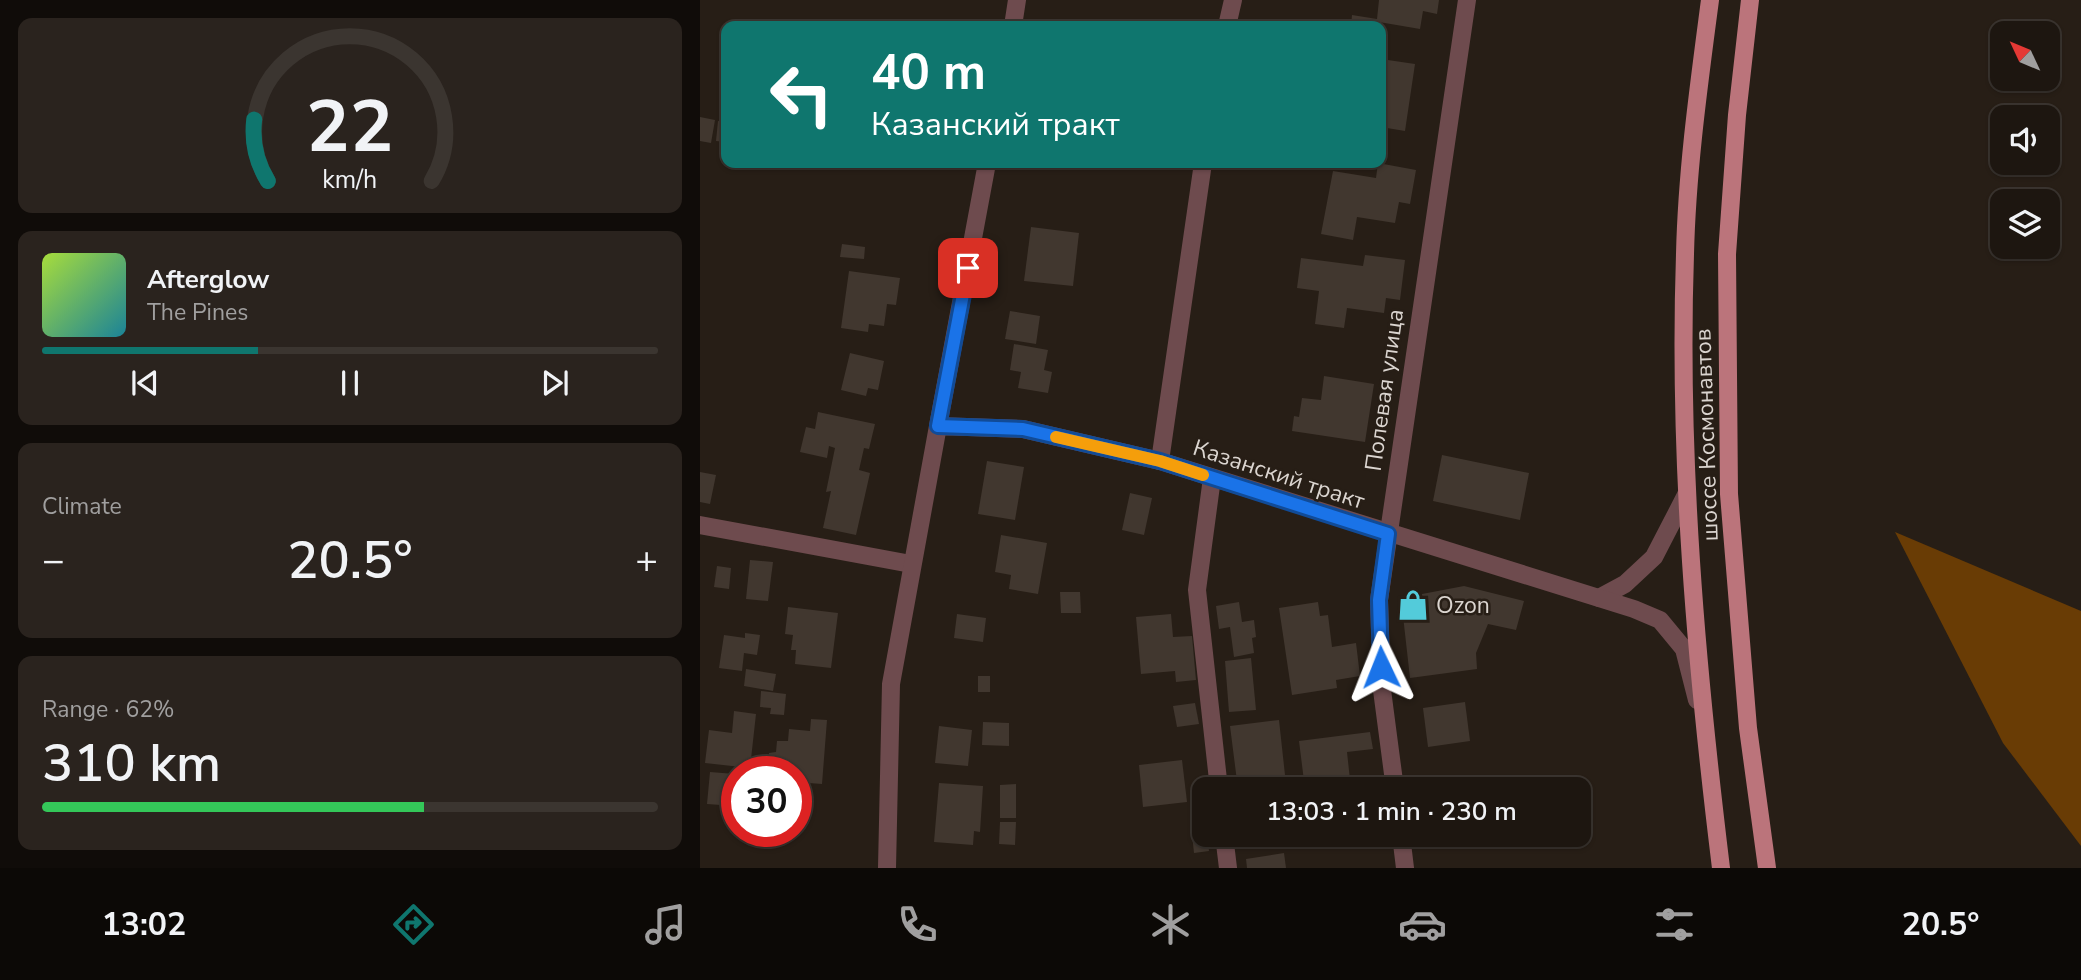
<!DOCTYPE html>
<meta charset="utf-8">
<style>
body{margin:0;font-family:"Nunito Sans",sans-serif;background:#2a231e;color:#f1f3f6;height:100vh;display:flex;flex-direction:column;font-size:26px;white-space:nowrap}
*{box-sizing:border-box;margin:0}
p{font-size:23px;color:#a09f9f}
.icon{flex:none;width:38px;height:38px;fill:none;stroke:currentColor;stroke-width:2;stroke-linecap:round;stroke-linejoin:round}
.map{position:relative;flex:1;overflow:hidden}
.side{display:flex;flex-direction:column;gap:18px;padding:18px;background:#100c09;width:700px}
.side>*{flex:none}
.guide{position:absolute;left:21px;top:21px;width:665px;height:147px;border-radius:14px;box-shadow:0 2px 5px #0004,0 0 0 2px #3b3530;background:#0f766e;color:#fff;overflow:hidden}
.needle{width:46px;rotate:314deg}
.controls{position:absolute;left:1290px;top:21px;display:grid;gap:14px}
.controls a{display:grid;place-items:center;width:70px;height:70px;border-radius:14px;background:#1d1610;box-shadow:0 2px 5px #0004,0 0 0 2px #3b3530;font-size:35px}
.speed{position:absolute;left:21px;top:756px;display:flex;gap:14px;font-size:35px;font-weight:700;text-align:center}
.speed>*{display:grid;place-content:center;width:91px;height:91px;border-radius:50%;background:#1d1610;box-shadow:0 2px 5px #0004,0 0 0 2px #3b3530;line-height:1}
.speed .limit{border:10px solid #d22;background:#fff;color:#111}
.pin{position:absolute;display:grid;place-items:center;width:60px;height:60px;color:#fff;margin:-30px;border-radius:14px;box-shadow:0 4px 10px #0006}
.me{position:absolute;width:77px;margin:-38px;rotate:358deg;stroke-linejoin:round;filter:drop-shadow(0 0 5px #0008)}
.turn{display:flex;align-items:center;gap:24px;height:147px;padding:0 35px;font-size:32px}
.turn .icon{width:91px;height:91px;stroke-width:2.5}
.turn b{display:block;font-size:49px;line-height:60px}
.big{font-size:52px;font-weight:600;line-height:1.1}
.side .tile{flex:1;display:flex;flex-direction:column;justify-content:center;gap:10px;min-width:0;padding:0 24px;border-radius:14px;background:#2a231e}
.side .dial{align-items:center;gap:0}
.dial svg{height:182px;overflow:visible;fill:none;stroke:#3b3530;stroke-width:7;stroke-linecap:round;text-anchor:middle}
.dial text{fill:#f1f3f6;stroke:none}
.song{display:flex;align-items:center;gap:21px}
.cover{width:84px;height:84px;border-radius:10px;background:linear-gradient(135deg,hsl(80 70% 55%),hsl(190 70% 35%))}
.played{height:7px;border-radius:4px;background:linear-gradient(90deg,#0f766e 35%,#3b3530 35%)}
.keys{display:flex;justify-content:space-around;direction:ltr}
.heat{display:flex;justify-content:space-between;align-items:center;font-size:38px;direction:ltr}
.charge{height:10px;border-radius:5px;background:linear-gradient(90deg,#34c759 62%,#3b3530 0)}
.trip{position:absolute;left:492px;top:777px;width:399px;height:70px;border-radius:14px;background:#1d1610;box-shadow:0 2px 5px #0004,0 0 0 2px #3b3530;font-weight:600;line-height:70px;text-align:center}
.tabs{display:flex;height:112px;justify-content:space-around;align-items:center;background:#0c0906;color:#a09f9f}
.tabs .icon{width:49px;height:49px}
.tabs .on{color:#0f766e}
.tabs b{font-size:32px;color:#f1f3f6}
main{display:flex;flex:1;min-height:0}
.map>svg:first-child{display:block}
.green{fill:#693c05}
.building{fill:#41372f}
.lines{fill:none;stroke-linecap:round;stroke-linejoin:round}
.minor{stroke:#6e4b4e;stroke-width:18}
.tertiary{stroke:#6e4b4e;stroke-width:18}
.primary{stroke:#bb747b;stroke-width:18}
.route-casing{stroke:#114b97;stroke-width:18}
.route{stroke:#1a73e8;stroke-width:12}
.slow{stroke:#f59e0b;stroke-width:12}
.labels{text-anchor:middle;stroke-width:5;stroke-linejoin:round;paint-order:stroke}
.street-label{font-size:23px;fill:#dbd5d0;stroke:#271e16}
.poi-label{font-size:23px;fill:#dbd5d0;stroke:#271e16;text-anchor:start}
</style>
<main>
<section class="side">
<div class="tile dial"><svg viewBox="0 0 100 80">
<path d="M14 69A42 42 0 1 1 86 69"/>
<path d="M14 69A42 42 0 0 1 8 42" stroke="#0f766e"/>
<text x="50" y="56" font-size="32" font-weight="700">22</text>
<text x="50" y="72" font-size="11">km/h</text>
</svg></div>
<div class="tile">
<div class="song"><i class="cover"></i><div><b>Afterglow</b><p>The Pines</p></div></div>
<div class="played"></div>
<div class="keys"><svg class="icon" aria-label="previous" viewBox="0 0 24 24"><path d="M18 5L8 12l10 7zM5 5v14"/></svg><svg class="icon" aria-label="pause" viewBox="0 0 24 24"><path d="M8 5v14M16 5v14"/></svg><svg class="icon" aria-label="next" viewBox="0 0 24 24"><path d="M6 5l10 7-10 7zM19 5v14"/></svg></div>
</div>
<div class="tile"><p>Climate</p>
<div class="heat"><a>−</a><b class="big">20.5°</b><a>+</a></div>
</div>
<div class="tile"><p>Range · 62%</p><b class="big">310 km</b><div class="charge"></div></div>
</section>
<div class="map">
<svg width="1381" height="868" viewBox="0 0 1381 868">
<rect width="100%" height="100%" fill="#271e16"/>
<polygon class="green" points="1195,532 1381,611 1381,846 1303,743"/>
<g class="building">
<polygon points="679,0 739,0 737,14 723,11 720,29 679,22 678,26 651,26 652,15 677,19"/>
<polygon points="681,59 715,64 705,131 681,127"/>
<polygon points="0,117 15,120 11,143 0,141"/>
<polygon points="18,121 26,122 26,142 16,141"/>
<polygon points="678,163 716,170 710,204 699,202 695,223 657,217 653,240 621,234 633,171 676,178"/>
<polygon points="331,227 379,233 373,286 324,281"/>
<polygon points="142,244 165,247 164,259 140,257"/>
<polygon points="665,255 705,260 700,300 686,298 684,313 647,308 644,328 615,324 619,291 597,288 601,258 663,266"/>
<polygon points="149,271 200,278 196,305 187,304 184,326 169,324 168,332 141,328"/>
<polygon points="310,311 340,316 336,344 305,339"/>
<polygon points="314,344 348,350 344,370 352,372 348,393 318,388 321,372 310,370"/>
<polygon points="150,353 184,361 178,390 168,388 166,396 141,390"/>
<polygon points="624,376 674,384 665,442 592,431 594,416 599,417 602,398 621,400"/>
<polygon points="118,412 175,424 169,449 164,448 159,470 170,473 156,535 123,528 131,491 126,492 135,448 129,446 127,458 100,452 106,427 115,429"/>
<polygon points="742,455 829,473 820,520 733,501"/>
<polygon points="287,461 324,467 315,520 278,514"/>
<polygon points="0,472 16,475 10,504 0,502"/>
<polygon points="430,493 452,498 444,535 422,530"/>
<polygon points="301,535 347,543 338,594 309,589 311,575 295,572"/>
<polygon points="50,560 73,562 68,601 46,599"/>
<polygon points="17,566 31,568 29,589 14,587"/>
<polygon points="764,586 824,601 816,630 788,624 776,653 777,669 710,678 701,598"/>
<polygon points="360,592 380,592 381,613 361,613"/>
<polygon points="539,602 542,622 554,620 556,637 552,638 554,653 534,657 530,627 519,629 516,606"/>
<polygon points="618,602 620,616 628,615 632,647 656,643 660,676 636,680 637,688 592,695 579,608"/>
<polygon points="88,607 138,613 131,668 95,664 96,650 91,650 93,635 85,634"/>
<polygon points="257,614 286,618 283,642 254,638"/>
<polygon points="471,614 473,637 492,636 496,680 476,682 475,671 441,674 436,617"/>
<polygon points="45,633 60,635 57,655 44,653 42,671 19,668 24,635 45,638"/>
<polygon points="551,658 556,710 529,712 525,661"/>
<polygon points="46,669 76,674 73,691 44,686"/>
<rect x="278" y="676" width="12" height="16"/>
<polygon points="61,691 86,694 84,715 70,714 71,708 60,707"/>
<polygon points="765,702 770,741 728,747 723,708"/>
<polygon points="495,703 499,724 477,727 473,706"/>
<polygon points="34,711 56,714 50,768 5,763 9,730 32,733"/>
<polygon points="111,719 127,720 122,784 96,782 96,772 84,772 84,767 68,766 69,753 76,752 77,741 88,741 89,729 110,731"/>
<polygon points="579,720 585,775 574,776 576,789 538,789 530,726"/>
<polygon points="283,722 309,723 309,746 282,745"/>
<polygon points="239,726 272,730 268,766 235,763"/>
<polygon points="670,732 673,749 647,752 651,789 605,789 599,741"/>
<polygon points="482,760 487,802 443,807 439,765"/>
<polygon points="10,772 35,774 32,799 22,799 21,805 7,804"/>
<polygon points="239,783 283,786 280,832 274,831 273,845 234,842"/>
<polygon points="316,784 316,818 300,818 300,785"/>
<polygon points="300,822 316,822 315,845 299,844"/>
<polygon points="504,823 504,835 507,835 509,851 494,853 491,825"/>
<polygon points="584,853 586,868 547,868 546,859"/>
</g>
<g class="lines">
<g class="minor">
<polyline points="313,26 317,0"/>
<polyline points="527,26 533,0"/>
<polyline points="238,426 287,163"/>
<polyline points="460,461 503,163"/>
<polyline points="512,478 497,590 519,789"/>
<polyline points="0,525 211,564"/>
<polyline points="695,789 682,690 679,600 767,0"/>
<polyline points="524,835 528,868"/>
<polyline points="701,835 705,868"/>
</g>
<g class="tertiary">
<polyline points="899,598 925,584 954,557 986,495"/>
<polyline points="187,868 191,684 238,426 323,429 460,461 934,609 960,620 984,649 997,700"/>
</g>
<g class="primary">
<path d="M1010,0c-11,84 -23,169 -25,254 -7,205 11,410 36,614"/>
<polyline points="1050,0 1037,115 1027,254 1029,494 1048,728 1067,868"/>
</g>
</g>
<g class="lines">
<defs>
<polyline id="route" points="268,268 238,426 323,429 460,461 688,534 679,600 681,667"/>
</defs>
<use href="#route" class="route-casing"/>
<use href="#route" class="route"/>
<polyline class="slow" points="356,437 460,461 503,475"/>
</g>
<defs>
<symbol id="shop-bare" viewBox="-9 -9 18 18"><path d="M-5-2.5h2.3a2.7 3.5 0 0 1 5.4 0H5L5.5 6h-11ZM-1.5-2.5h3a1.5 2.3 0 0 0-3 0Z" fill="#53cbda" stroke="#271e16" stroke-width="2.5" paint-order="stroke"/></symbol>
</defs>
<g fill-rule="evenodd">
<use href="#shop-bare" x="691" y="583" width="44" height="44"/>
</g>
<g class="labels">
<g class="street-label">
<text transform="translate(684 390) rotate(-82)" y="8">Полевая улица</text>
<text transform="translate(1006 435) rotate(-92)" y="8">шоссе Космонавтов</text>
<text transform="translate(579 474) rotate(18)" y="8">Казанский тракт</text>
</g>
<g class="poi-label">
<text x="736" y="613">Ozon</text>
</g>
</g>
</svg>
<div class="controls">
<a><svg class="needle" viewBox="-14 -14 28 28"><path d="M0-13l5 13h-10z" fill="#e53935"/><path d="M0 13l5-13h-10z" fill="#a09f9f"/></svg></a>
<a><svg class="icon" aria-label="sound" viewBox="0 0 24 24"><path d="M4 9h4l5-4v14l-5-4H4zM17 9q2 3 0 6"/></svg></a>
<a><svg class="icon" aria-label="layers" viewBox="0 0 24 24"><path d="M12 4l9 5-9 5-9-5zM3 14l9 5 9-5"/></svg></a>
</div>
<div class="speed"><div class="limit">30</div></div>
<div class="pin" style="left:268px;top:268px;background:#d93025"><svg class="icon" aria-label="arrive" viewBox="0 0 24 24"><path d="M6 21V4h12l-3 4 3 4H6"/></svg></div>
<svg class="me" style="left:681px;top:667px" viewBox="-20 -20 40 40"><path d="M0-17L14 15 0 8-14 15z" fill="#1a73e8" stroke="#fff" stroke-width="4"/></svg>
<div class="trip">13:03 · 1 min · 230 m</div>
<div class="guide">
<div class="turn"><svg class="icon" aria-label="left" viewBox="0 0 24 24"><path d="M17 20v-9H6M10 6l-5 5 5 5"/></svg><div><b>40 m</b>Казанский тракт</div></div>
</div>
</div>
</main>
<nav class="tabs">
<b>13:02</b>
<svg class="icon on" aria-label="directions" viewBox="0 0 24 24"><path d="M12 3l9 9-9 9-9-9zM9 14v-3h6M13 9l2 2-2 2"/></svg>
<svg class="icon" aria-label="music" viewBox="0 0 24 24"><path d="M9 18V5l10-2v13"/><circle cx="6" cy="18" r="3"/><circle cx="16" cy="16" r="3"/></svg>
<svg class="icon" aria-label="phone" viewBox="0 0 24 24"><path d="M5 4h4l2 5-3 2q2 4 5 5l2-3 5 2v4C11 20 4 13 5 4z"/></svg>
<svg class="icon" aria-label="climate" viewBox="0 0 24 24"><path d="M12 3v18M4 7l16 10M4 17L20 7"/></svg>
<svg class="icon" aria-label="car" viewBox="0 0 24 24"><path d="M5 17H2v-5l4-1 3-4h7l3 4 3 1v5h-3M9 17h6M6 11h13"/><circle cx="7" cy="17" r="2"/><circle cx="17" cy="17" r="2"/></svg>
<svg class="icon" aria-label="filters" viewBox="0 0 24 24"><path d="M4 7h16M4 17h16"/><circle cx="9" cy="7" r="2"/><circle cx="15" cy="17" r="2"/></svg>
<b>20.5°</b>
</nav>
